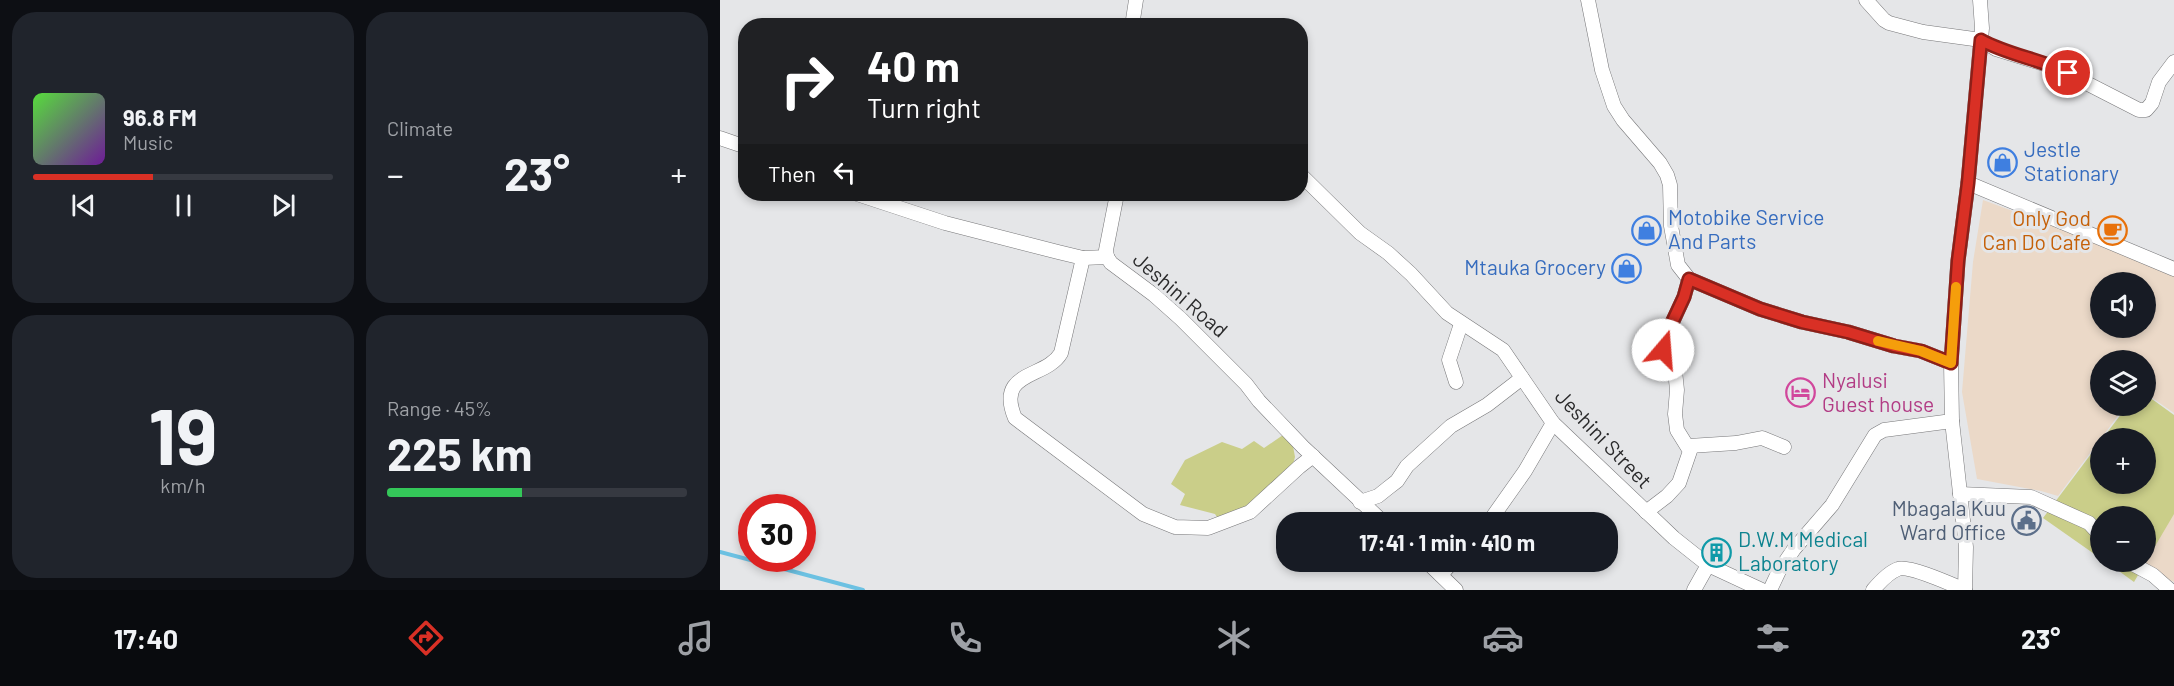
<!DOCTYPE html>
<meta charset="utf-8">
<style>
body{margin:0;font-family:Barlow,sans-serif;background:#20242c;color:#f1f3f6;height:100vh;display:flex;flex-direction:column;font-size:22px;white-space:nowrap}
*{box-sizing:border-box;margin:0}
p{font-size:20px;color:#9ea1a6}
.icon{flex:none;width:33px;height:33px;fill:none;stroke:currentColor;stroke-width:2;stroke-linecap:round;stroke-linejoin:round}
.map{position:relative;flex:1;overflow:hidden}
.details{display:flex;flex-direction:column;gap:12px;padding:12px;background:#0d0f14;width:720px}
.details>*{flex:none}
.top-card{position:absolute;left:18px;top:18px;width:570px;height:183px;border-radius:24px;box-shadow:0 3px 9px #0003;background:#202124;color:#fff;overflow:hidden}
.controls{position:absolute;left:1370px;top:272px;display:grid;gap:12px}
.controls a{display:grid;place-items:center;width:66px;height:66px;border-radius:50%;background:#171b24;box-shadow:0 3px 9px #0003;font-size:30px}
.speed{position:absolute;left:18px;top:494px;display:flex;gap:12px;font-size:30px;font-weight:700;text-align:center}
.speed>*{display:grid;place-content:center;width:78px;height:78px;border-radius:50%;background:#171b24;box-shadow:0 3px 9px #0003;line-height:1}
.speed .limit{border:9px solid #d22;background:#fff;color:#111}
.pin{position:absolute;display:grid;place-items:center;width:51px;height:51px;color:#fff;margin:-26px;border:3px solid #fff;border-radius:50%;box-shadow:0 2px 6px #0007}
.me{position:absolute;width:66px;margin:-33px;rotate:18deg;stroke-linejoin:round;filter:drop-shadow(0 0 4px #0008)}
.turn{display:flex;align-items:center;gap:21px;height:126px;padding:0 30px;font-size:27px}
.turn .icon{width:78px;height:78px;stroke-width:2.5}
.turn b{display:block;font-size:42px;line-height:51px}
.then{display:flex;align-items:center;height:57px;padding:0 30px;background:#0003;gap:12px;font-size:22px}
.big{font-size:45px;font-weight:700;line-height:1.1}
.details .widget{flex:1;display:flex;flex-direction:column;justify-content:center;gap:9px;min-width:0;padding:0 21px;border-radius:24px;background:#20242c}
.details .dial{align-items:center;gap:0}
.dial b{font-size:78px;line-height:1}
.song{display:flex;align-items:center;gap:18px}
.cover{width:72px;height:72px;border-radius:9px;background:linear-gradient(135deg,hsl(110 70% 55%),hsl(280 70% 35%))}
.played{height:6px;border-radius:3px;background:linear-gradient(90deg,#d93025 40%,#363941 40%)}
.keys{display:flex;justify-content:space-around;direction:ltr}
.heat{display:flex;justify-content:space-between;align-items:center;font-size:33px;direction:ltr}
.charge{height:9px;border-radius:4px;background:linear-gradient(90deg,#34c759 45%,#363941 0)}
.details .tiles{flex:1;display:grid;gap:12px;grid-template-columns:repeat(2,1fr)}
.trip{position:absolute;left:556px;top:512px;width:342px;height:60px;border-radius:24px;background:#171b24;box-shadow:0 3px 9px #0003;font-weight:700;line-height:60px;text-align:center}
.tab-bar{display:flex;height:96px;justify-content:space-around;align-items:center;background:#090b0e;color:#9ea1a6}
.tab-bar .icon{width:42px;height:42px}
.tab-bar .on{color:#d93025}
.tab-bar b{font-size:27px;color:#f1f3f6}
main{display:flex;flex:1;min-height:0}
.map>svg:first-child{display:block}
.education{fill:#ebd9c8;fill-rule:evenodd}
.green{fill:#cace89}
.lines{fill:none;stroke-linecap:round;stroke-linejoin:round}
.stream{stroke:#6cc1e2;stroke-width:4}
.minor-casing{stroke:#777779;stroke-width:15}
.minor{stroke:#fff;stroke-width:14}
.route-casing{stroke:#8d1f18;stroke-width:15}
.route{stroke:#d93025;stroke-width:10}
.slow{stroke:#f59e0b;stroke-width:10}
.labels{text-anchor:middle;stroke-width:6;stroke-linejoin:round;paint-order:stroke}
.shop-label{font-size:21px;fill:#366cbe;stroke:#e5e6e8;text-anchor:start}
.food-label{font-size:21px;fill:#c56008;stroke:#e5e6e8;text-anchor:end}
.street-label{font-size:21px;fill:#2a2a2b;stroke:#e5e6e8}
.hotel-label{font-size:21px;fill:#b23c85;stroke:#e5e6e8;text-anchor:start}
.service-label{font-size:21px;fill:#4e5e75;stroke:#e5e6e8;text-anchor:end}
.culture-label{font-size:21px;fill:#0d838f;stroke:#e5e6e8;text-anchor:start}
</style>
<main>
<section class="details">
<div class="tiles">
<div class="widget">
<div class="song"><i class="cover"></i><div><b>96.8 FM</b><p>Music</p></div></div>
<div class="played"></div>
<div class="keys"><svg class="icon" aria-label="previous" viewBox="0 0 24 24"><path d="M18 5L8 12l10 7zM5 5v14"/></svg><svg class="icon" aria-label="pause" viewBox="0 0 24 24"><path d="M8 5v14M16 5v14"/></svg><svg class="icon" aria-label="next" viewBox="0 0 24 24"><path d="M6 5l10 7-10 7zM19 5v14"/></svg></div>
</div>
<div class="widget"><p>Climate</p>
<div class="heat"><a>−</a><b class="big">23°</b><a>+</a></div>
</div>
<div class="widget dial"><b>19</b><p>km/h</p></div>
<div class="widget"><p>Range · 45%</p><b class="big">225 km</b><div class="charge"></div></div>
</div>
</section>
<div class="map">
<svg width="1454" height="590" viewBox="0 0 1454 590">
<rect width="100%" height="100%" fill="#e5e6e8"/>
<g class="education">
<path d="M1263,200l119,44 72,32v137l-29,-20v-33h-45v45h26l-68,91 -17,-5 -64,-12 -15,-87 11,-130zM1380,282h45v45h-45z"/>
<polygon points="1454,512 1454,582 1421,567"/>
</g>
<g class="green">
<polygon points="1425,394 1454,415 1454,514 1414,582 1385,561 1425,561 1425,516 1380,516 1380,558 1323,518 1380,442 1380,483 1425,483 1425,438 1383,438 1408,405 1425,405"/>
<polygon points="563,435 573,446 575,457 571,472 537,507 499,520 495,514 460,505 465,494 451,484 465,460 502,442 522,449 534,441 544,448"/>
</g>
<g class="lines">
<polyline class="stream" points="0,552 143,590"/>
<defs>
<g id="minor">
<polyline points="868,0 882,70 894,106 903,120 940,163 947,175 950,185 951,226 958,265 969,279 1040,309 1082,322 1128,332 1174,346 1201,351 1231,363"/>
<polyline points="1146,0 1164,20 1169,23 1203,32 1261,40 1276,49 1337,68 1419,110 1426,110 1432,103 1439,82 1454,62"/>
<polyline points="412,26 416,0"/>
<polyline points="0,138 26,147"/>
<polyline points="580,174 640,233 668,253 691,274 727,313 783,350 833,423 954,538 988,565 1042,590"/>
<polyline points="1248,183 1454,269"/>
<polyline points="137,194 225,223 338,252 363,258 387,257"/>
<polyline points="387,257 391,263 434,295 461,319 526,384 539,401 583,447 663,522"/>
<polyline points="387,257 386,250 397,194"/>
<path d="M363,258l-22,95c-15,26 -66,17 -46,65l128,96 32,13 33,1 42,-16 49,-45 14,-11"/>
<polyline points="736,382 729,360 741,324"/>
<polyline points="969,446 1016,443 1042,438 1064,447"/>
<polyline points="1240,494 1311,497 1369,523 1380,535"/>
<polyline points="640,502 658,496 668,488 677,481 687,466 731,426 767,405 802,378"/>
<polyline points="926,512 947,496 959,483 970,451 957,430 955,414 957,390 954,361 943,350 942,345 964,297 969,279"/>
<polyline points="769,522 805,471 833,423"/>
<polyline points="706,561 736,590"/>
<polyline points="1407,561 1433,575 1450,590"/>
<polyline points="721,575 733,561"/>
<polyline points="974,590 988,565"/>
<polyline points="1050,590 1059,571 1074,549 1112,505 1155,435 1164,430 1232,421"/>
<path d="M1153,590c6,-7 16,-18 25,-21 11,-4 55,16 67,21"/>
<polyline points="1245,590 1246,547 1232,421 1231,363 1238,261 1248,183 1262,28 1260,0"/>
</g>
</defs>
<use href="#minor" class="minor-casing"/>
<use href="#minor" class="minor"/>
</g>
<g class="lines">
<defs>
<path id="route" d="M943,350l1,-10 20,-43 5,-18 71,30 42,13 46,10 46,14 27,5 30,12 7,-102 10,-78 13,-143c27,15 59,19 87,33"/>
</defs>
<use href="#route" class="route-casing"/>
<use href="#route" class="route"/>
<polyline class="slow" points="1158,341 1201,351 1231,363 1236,287"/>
</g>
<defs>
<symbol id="shop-ring" viewBox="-11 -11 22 22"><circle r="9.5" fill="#e5e6e8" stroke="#3f7fe0" stroke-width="1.5"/><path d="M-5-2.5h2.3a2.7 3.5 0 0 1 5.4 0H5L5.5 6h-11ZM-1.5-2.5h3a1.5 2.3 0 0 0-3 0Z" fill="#3f7fe0"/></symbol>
<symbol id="cafe-ring" viewBox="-11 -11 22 22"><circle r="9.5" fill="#e5e6e8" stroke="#e8710a" stroke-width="1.5"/><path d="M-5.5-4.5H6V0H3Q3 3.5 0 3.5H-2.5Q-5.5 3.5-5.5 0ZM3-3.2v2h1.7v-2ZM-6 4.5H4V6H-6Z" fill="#e8710a"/></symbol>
<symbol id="hotel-ring" viewBox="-11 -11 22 22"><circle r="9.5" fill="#e5e6e8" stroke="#d1479c" stroke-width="1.5"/><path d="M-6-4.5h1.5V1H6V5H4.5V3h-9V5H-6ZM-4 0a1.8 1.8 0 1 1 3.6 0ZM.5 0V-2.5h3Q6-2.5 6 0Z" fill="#d1479c"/></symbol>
<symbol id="civic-ring" viewBox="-11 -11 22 22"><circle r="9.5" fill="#e5e6e8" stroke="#5c6f8a" stroke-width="1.5"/><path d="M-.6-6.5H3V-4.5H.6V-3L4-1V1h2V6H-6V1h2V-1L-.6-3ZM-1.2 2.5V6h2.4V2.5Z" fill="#5c6f8a"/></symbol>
<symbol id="building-ring" viewBox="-11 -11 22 22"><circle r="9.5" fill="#e5e6e8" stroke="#0f9aa8" stroke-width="1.5"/><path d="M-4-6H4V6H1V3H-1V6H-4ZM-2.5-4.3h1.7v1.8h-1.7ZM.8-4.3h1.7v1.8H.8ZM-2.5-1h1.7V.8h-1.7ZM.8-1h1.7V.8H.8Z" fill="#0f9aa8"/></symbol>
</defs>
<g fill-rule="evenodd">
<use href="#shop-ring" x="1266" y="146" width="33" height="33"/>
<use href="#shop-ring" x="910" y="214" width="33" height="33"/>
<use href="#cafe-ring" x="1376" y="214" width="33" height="33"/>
<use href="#shop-ring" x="890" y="252" width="33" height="33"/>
<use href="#hotel-ring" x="1064" y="376" width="33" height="33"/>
<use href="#civic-ring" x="1290" y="504" width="33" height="33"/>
<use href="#building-ring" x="980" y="536" width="33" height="33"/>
</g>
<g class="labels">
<g class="shop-label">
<text x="1304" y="157">Jestle<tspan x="1304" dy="24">Stationary</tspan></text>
<text x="948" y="225">Motobike Service<tspan x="948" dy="24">And Parts</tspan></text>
<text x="886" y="275" text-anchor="end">Mtauka Grocery</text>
</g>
<g class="food-label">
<text x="1371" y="226">Only God<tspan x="1371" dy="24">Can Do Cafe</tspan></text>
</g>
<g class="street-label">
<text transform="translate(460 295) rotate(41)" y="7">Jeshini Road</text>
<text transform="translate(883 439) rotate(46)" y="7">Jeshini Street</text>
</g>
<g class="hotel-label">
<text x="1102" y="388">Nyalusi<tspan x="1102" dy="24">Guest house</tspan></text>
</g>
<g class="service-label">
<text x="1286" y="516">Mbagala Kuu<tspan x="1286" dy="24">Ward Office</tspan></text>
</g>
<g class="culture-label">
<text x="1018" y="547">D.W.M Medical<tspan x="1018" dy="24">Laboratory</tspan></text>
</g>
</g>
</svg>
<div class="controls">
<a><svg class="icon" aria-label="sound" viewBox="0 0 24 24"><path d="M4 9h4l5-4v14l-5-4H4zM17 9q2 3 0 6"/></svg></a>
<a><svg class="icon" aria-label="layers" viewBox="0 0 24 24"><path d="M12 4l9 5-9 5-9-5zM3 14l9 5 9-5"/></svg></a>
<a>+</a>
<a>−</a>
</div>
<div class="speed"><div class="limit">30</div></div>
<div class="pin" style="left:1348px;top:73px;background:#d93025"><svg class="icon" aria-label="arrive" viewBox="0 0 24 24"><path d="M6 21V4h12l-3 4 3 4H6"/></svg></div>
<svg class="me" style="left:943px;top:350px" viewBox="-20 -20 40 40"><circle r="19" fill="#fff"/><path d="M0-13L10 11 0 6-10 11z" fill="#d93025"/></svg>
<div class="trip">17:41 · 1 min · 410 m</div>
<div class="top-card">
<div class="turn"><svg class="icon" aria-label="right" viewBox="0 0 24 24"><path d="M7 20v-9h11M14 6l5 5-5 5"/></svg><div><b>40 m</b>Turn right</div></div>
<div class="then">Then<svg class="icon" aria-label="left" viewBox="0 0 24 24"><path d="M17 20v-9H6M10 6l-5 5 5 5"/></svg></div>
</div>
</div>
</main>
<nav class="tab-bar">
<b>17:40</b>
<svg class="icon on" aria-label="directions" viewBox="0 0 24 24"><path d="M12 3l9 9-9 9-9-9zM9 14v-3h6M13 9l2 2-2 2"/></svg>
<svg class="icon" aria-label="music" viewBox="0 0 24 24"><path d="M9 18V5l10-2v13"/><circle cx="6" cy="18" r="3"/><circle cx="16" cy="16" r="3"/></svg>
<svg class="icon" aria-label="phone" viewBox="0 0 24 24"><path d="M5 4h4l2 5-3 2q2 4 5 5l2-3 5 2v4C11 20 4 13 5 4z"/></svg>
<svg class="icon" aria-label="climate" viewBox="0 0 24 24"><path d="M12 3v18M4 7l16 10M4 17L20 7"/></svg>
<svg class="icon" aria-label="car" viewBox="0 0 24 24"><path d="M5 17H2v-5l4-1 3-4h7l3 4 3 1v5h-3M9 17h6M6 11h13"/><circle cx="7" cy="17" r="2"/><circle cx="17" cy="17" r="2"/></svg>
<svg class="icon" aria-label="filters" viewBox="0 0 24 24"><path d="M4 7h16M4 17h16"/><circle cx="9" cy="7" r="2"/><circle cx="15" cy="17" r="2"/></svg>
<b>23°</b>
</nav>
